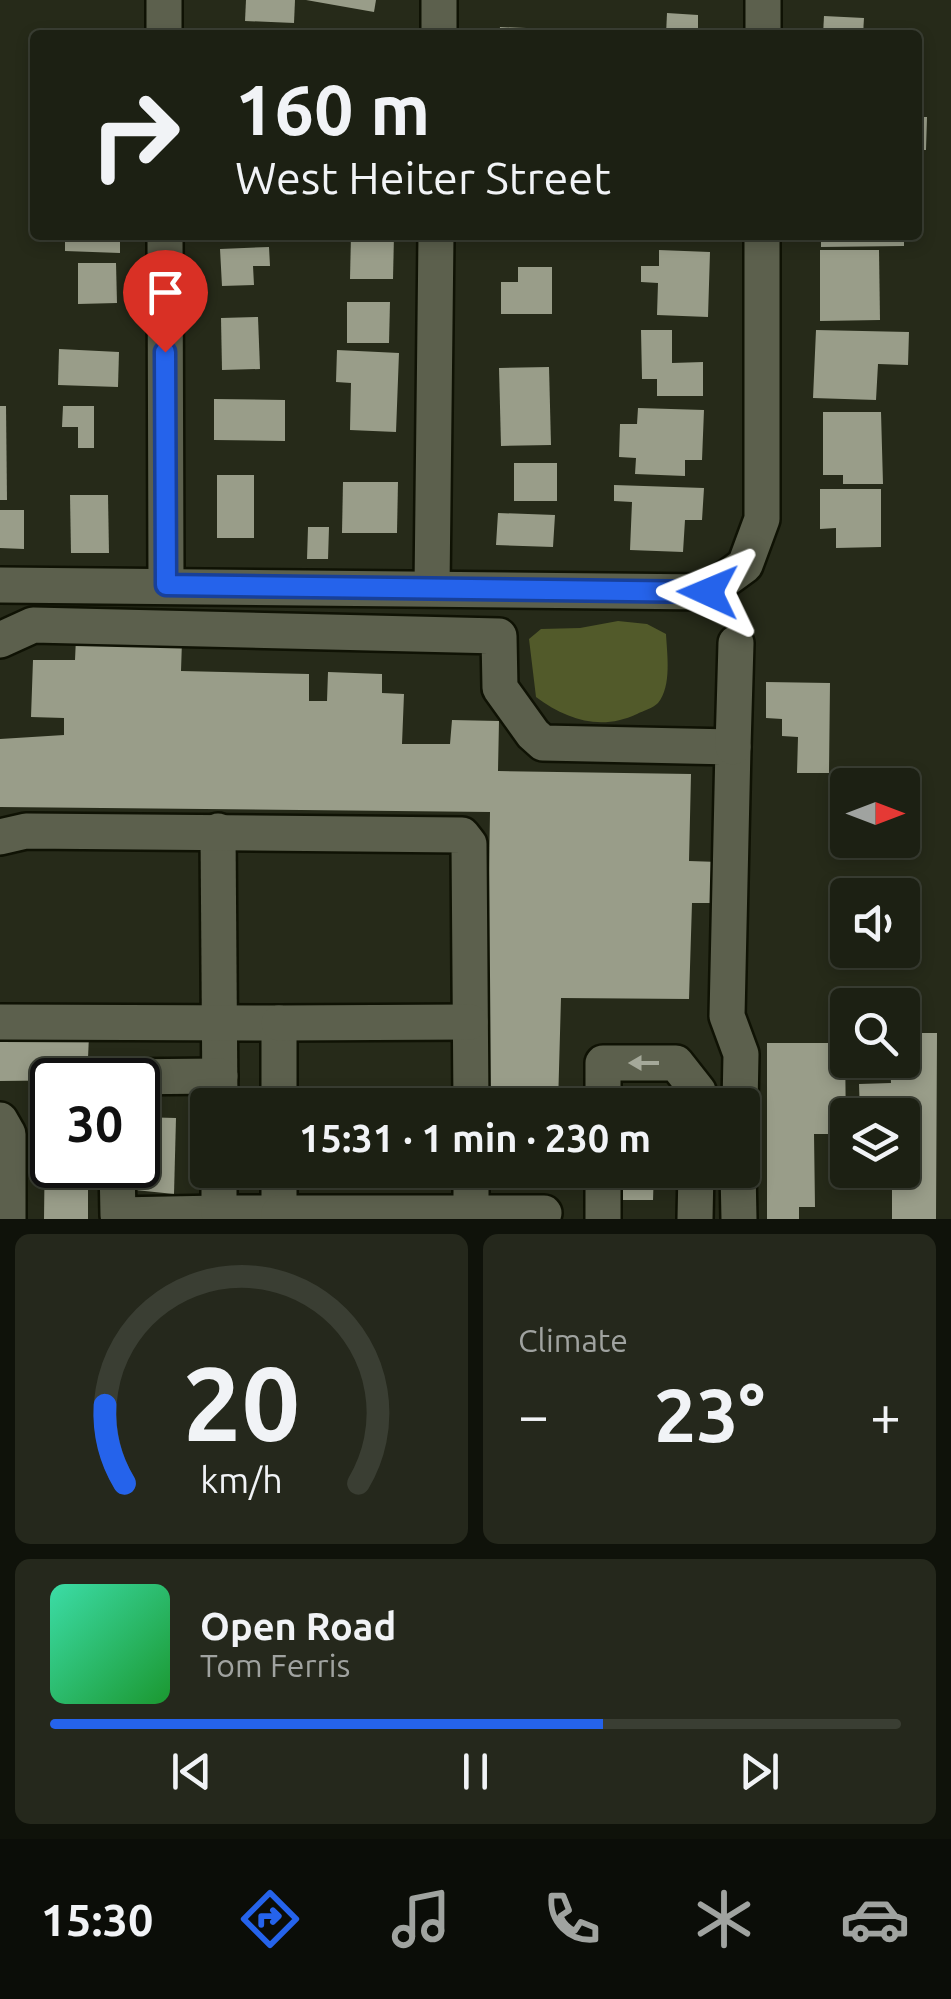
<!DOCTYPE html>
<meta charset="utf-8">
<style>
body{margin:0;font-family:Ubuntu,sans-serif;background:#25281c;color:#f1f3f6;height:100vh;display:flex;flex-direction:column;font-size:38px;white-space:nowrap}
*{box-sizing:border-box;margin:0}
p{font-size:32px;color:#a0a3a0}
.icon{flex:none;width:55px;height:55px;fill:none;stroke:currentColor;stroke-width:2;stroke-linecap:round;stroke-linejoin:round}
.map{position:relative;height:1219px;overflow:hidden}
.sheet{display:flex;flex-direction:column;gap:15px;padding:15px;background:#0f120a;flex:1}
.sheet>*{flex:none}
.guide{position:absolute;left:30px;top:30px;width:892px;height:210px;border-radius:10px;box-shadow:0 5px 15px #0003,0 0 0 2px #3a3e33;background:#1c2013;color:#f1f3f6;overflow:hidden}
.needle{width:65px;rotate:90deg}
.buttons{position:absolute;left:830px;top:768px;display:grid;gap:20px}
.buttons a{display:grid;place-items:center;width:90px;height:90px;border-radius:10px;background:#1c2013;box-shadow:0 5px 15px #0003,0 0 0 2px #3a3e33;font-size:50px}
.speed{position:absolute;left:30px;top:1058px;display:flex;gap:20px;font-size:50px;font-weight:700;text-align:center}
.speed>*{display:grid;place-content:center;width:130px;height:130px;border-radius:50%;background:#1c2013;box-shadow:0 5px 15px #0003,0 0 0 2px #3a3e33;line-height:1}
.speed .limit{border:5px solid #111;border-radius:15px;background:#fff;color:#111}
.pin{position:absolute;display:grid;place-items:center;width:85px;height:85px;color:#fff;margin:-102px -42px;border-radius:50% 50% 50% 0;rotate:-45deg;box-shadow:0 0 10px #0007}
.pin .icon{rotate:45deg}
.me{position:absolute;width:110px;margin:-55px;rotate:271deg;stroke-linejoin:round;filter:drop-shadow(0 0 8px #0008)}
.turn{display:flex;align-items:center;gap:35px;height:210px;padding:0 40px;font-size:45px}
.turn .icon{width:130px;height:130px;stroke-width:2.5}
.turn b{display:block;font-size:70px;line-height:85px}
.big{font-size:75px;font-weight:700;line-height:1.1}
.sheet .tile{flex:1;display:flex;flex-direction:column;justify-content:center;gap:15px;min-width:0;padding:0 35px;border-radius:15px;background:#25281c}
.sheet .dial{align-items:center;gap:0}
.dial svg{height:260px;overflow:visible;fill:none;stroke:#3a3e33;stroke-width:7;stroke-linecap:round;text-anchor:middle}
.dial text{fill:#f1f3f6;stroke:none}
.song{display:flex;align-items:center;gap:30px}
.cover{width:120px;height:120px;border-radius:15px;background:linear-gradient(135deg,hsl(160 70% 55%),hsl(130 70% 35%))}
.played{height:10px;border-radius:5px;background:linear-gradient(90deg,#2563eb 65%,#3a3e33 65%)}
.keys{display:flex;justify-content:space-around;direction:ltr}
.heat{display:flex;justify-content:space-between;align-items:center;font-size:55px;direction:ltr}
.sheet .tiles{flex:1;display:grid;gap:15px;grid-template-columns:1fr 1fr}
.tile:last-child{grid-column:span 2}
.trip{position:absolute;left:190px;top:1088px;width:570px;height:100px;border-radius:10px;background:#1c2013;box-shadow:0 5px 15px #0003,0 0 0 2px #3a3e33;font-weight:700;line-height:100px;text-align:center}
.tabs{display:flex;height:160px;justify-content:space-around;align-items:center;background:#0b0d08;color:#a0a3a0}
.tabs .icon{width:70px;height:70px}
.tabs .current{color:#2563eb}
.tabs b{font-size:45px;color:#f1f3f6}
.map>svg:first-child{display:block}
.water{fill:#525a2a}
.building{fill:#999d89}
.lines{fill:none;stroke-linecap:round;stroke-linejoin:round}
.minor-casing{stroke:#0f1204;stroke-width:40}
.minor{stroke:#5c604d;stroke-width:35}
.oneway{fill:#a5a99a}
.route-casing{stroke:#184099;stroke-width:25}
.route{stroke:#2563eb;stroke-width:18}
</style>
<div class="map">
<svg width="951" height="1219" viewBox="0 0 951 1219">
<rect width="100%" height="100%" fill="#262a19"/>
<path class="water" d="M618,621l29,3 19,10c1,20 6,52 -8,69 -5,5 -15,8 -21,11 -36,17 -70,6 -101,-17l-7,-58 12,-10 39,-1z"/>
<g class="building">
<polygon points="246,0 295,0 294,23 245,21"/>
<polygon points="306,0 376,0 374,12"/>
<polygon points="667,13 698,15 698,35 666,35"/>
<polygon points="824,16 864,18 863,35 823,35"/>
<polygon points="500,27 551,29 551,35 499,35"/>
<polygon points="918,117 927,117 926,150 918,150"/>
<polygon points="65,235 120,235 120,253 65,251"/>
<polygon points="351,235 394,235 393,279 350,279"/>
<polygon points="821,235 904,235 904,246 821,247"/>
<polygon points="269,247 270,266 253,266 254,285 222,286 220,249"/>
<polygon points="659,250 710,252 708,317 657,315 658,283 641,282 641,266 659,266"/>
<polygon points="820,250 879,250 880,320 820,321"/>
<polygon points="78,263 116,263 117,303 78,304"/>
<polygon points="518,267 552,267 552,314 501,314 501,282 518,282"/>
<polygon points="347,302 390,302 389,343 347,343"/>
<polygon points="258,317 260,369 222,370 221,318"/>
<polygon points="641,330 672,330 672,363 703,362 703,396 657,396 657,379 642,379"/>
<polygon points="816,330 909,332 908,365 878,364 876,400 813,398"/>
<polygon points="59,349 119,352 118,387 58,385"/>
<polygon points="337,350 399,353 396,432 350,430 351,383 336,382"/>
<polygon points="549,367 551,445 501,446 499,368"/>
<polygon points="214,399 285,400 285,441 214,440"/>
<polygon points="0,406 6,406 7,500 0,500"/>
<polygon points="63,406 94,406 94,448 78,448 78,427 62,427"/>
<polygon points="638,408 704,410 702,460 685,460 685,476 635,474 636,458 619,457 620,424 637,424"/>
<polygon points="823,412 881,412 883,484 843,484 843,475 823,475"/>
<rect x="514" y="463" width="43" height="38"/>
<rect x="217" y="475" width="37" height="63"/>
<polygon points="343,482 398,482 397,533 342,533"/>
<polygon points="614,485 704,488 702,520 685,520 683,552 630,550 632,502 614,501"/>
<polygon points="820,489 881,489 881,547 836,548 836,528 820,529"/>
<polygon points="70,495 108,495 109,553 71,553"/>
<polygon points="0,510 24,510 24,549 0,548"/>
<polygon points="498,513 555,515 553,547 496,545"/>
<polygon points="308,527 329,527 328,559 307,559"/>
<polygon points="76,638 182,641 181,671 309,674 309,701 327,701 328,672 382,674 382,693 404,694 402,744 450,744 452,720 499,721 498,771 691,774 689,861 719,862 718,903 692,903 689,999 561,998 558,1105 485,1105 490,812 0,807 0,739 64,735 64,718 31,717 33,660 75,660"/>
<polygon points="766,682 830,683 829,773 797,773 798,737 782,736 782,719 766,718"/>
<polygon points="902,1033 937,1033 936,1219 892,1219 892,1184 861,1184 860,1170 902,1170 902,1115 860,1115 859,1084 891,1083 890,1060 902,1060"/>
<polygon points="0,1035 89,1036 87,1080 0,1081"/>
<polygon points="767,1043 845,1043 846,1134 814,1134 815,1207 799,1207 799,1219 767,1219"/>
<polygon points="138,1117 176,1118 174,1194 135,1190"/>
<polygon points="45,1138 52,1139 52,1165 88,1165 88,1219 44,1219"/>
<polygon points="620,1170 654,1170 653,1200 620,1200"/>
</g>
<g class="lines">
<defs>
<g id="minor">
<polyline points="164,0 164,35"/>
<polyline points="439,35 439,0"/>
<polyline points="763,35 763,0"/>
<polyline points="165,235 166,585"/>
<polyline points="0,585 708,592 745,565 762,519 762,235"/>
<polyline points="432,588 436,235"/>
<polyline points="0,640 33,625 499,636 500,688 533,734 543,743 733,747 727,1016 741,1054 740,1105"/>
<polyline points="733,747 736,643"/>
<polyline points="218,831 220,1105"/>
<polyline points="0,837 26,831 462,835 469,844 471,1105"/>
<polyline points="0,1022 279,1023 279,1105"/>
<polyline points="279,1023 470,1022"/>
<polyline points="116,1080 116,1077 220,1076"/>
<polyline points="603,1105 603,1063 676,1063 698,1091 698,1105"/>
<polyline points="0,1120 8,1134 8,1219"/>
<polyline points="117,1165 118,1215 219,1213"/>
<polyline points="219,1170 219,1213 279,1213 279,1170"/>
<polyline points="471,1170 471,1219"/>
<polyline points="603,1170 603,1219"/>
<polyline points="738,1170 739,1219"/>
<polyline points="279,1219 279,1213 544,1213"/>
<polyline points="695,1219 696,1170"/>
</g>
</defs>
<use href="#minor" class="minor-casing"/>
<use href="#minor" class="minor"/>
</g>
<defs><path id="oneway-solid" d="M-6-.8H1V-3.2L6.5 0L1 3.2V.8H-6Z" transform="scale(2.5)"/></defs>
<use class="oneway" href="#oneway-solid" transform="translate(644 1063) rotate(180)"/>
<g class="lines">
<defs>
<polyline id="route" points="165,352 166,585 708,592"/>
</defs>
<use href="#route" class="route-casing"/>
<use href="#route" class="route"/>
</g>
</svg>
<div class="buttons">
<a><svg class="needle" viewBox="-14 -14 28 28"><path d="M0-13l5 13h-10z" fill="#e53935"/><path d="M0 13l5-13h-10z" fill="#a0a3a0"/></svg></a>
<a><svg class="icon" aria-label="sound" viewBox="0 0 24 24"><path d="M4 9h4l5-4v14l-5-4H4zM17 9q2 3 0 6"/></svg></a>
<a><svg class="icon" aria-label="search" viewBox="0 0 24 24"><circle cx="10" cy="10" r="6"/><path d="M15 15l6 6"/></svg></a>
<a><svg class="icon" aria-label="layers" viewBox="0 0 24 24"><path d="M12 4l9 5-9 5-9-5zM3 14l9 5 9-5"/></svg></a>
</div>
<div class="speed"><div class="limit">30</div></div>
<div class="pin" style="left:165px;top:352px;background:#d93025"><svg class="icon" aria-label="arrive" viewBox="0 0 24 24"><path d="M6 21V4h12l-3 4 3 4H6"/></svg></div>
<svg class="me" style="left:708px;top:592px" viewBox="-20 -20 40 40"><path d="M0-17L14 15 0 8-14 15z" fill="#2563eb" stroke="#fff" stroke-width="4"/></svg>
<div class="trip">15:31 · 1 min · 230 m</div>
<div class="guide">
<div class="turn"><svg class="icon" aria-label="right" viewBox="0 0 24 24"><path d="M7 20v-9h11M14 6l5 5-5 5"/></svg><div><b>160 m</b>West Heiter Street</div></div>
</div>
</div>
<section class="sheet">
<div class="tiles">
<div class="tile dial"><svg viewBox="0 0 100 80">
<path d="M14 69A42 42 0 1 1 86 69"/>
<path d="M14 69A42 42 0 0 1 8 45" stroke="#2563eb"/>
<text x="50" y="56" font-size="32" font-weight="700">20</text>
<text x="50" y="72" font-size="11">km/h</text>
</svg></div>
<div class="tile"><p>Climate</p>
<div class="heat"><a>−</a><b class="big">23°</b><a>+</a></div>
</div>
<div class="tile">
<div class="song"><i class="cover"></i><div><b>Open Road</b><p>Tom Ferris</p></div></div>
<div class="played"></div>
<div class="keys"><svg class="icon" aria-label="previous" viewBox="0 0 24 24"><path d="M18 5L8 12l10 7zM5 5v14"/></svg><svg class="icon" aria-label="pause" viewBox="0 0 24 24"><path d="M8 5v14M16 5v14"/></svg><svg class="icon" aria-label="next" viewBox="0 0 24 24"><path d="M6 5l10 7-10 7zM19 5v14"/></svg></div>
</div>
</div>
</section>
<nav class="tabs">
<b>15:30</b>
<svg class="icon current" aria-label="directions" viewBox="0 0 24 24"><path d="M12 3l9 9-9 9-9-9zM9 14v-3h6M13 9l2 2-2 2"/></svg>
<svg class="icon" aria-label="music" viewBox="0 0 24 24"><path d="M9 18V5l10-2v13"/><circle cx="6" cy="18" r="3"/><circle cx="16" cy="16" r="3"/></svg>
<svg class="icon" aria-label="phone" viewBox="0 0 24 24"><path d="M5 4h4l2 5-3 2q2 4 5 5l2-3 5 2v4C11 20 4 13 5 4z"/></svg>
<svg class="icon" aria-label="climate" viewBox="0 0 24 24"><path d="M12 3v18M4 7l16 10M4 17L20 7"/></svg>
<svg class="icon" aria-label="car" viewBox="0 0 24 24"><path d="M5 17H2v-5l4-1 3-4h7l3 4 3 1v5h-3M9 17h6M6 11h13"/><circle cx="7" cy="17" r="2"/><circle cx="17" cy="17" r="2"/></svg>
</nav>
